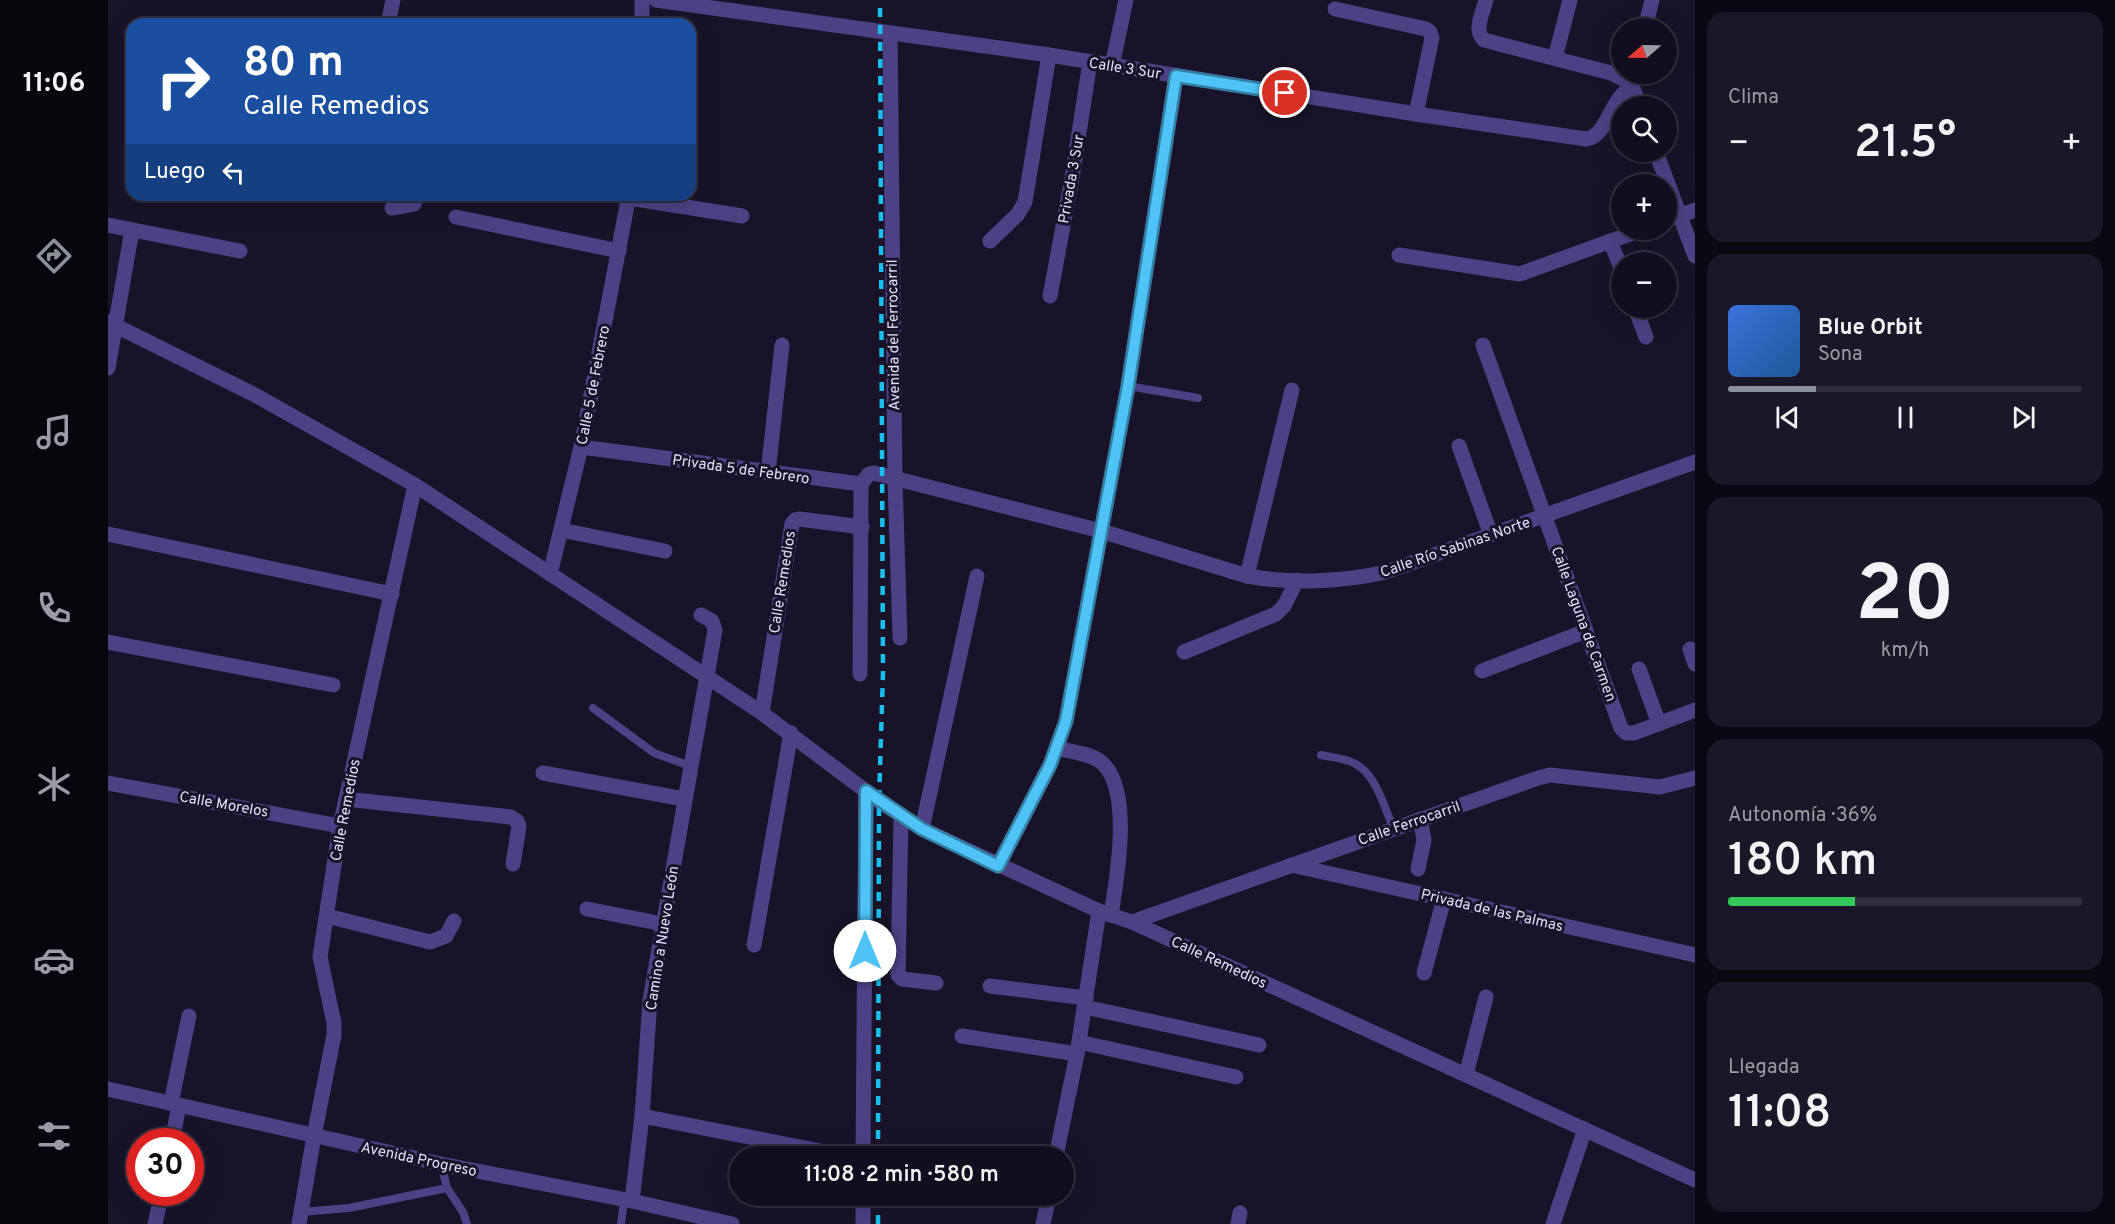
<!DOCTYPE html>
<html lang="es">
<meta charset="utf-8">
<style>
body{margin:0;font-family:Overpass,sans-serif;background:#1c1728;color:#f1f3f6;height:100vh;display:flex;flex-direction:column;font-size:22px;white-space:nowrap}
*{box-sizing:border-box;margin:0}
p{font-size:20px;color:#9d9ca4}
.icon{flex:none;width:33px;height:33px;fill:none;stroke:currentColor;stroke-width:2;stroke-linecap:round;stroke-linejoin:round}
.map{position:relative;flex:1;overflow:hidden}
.drawer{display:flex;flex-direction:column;gap:12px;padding:12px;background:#0a0811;width:420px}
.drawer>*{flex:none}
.top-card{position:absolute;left:18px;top:18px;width:570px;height:183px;border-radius:18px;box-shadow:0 6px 24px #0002,0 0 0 2px #322e3d;background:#1a4fa0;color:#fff;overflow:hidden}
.needle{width:39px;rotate:250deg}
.buttons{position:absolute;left:1503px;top:18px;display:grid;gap:12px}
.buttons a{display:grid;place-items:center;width:66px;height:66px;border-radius:50%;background:#130e1f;box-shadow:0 6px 24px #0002,0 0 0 2px #322e3d;font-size:30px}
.speed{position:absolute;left:18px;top:1128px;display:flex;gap:12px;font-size:30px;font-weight:700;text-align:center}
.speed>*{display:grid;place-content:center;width:78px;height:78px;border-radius:50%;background:#130e1f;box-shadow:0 6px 24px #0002,0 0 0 2px #322e3d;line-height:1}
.speed .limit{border:9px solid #d22;background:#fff;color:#111}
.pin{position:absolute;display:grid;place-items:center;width:51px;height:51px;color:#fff;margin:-26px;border:3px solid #fff;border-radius:50%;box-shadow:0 2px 6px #0007}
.me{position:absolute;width:66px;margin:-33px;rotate:0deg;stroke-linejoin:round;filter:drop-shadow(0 0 4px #0008)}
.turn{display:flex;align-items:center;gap:21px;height:126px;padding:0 18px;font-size:27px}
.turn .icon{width:78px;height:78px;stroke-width:2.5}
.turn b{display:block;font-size:42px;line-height:51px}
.then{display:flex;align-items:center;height:57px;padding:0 18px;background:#0003;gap:12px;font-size:22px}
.big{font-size:45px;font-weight:600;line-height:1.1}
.drawer .card{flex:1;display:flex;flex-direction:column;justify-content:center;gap:9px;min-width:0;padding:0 21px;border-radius:18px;background:#1c1728}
.drawer .dial{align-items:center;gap:0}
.dial b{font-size:78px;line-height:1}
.song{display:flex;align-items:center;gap:18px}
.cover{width:72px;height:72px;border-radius:9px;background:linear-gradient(135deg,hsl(220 70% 55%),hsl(210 70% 35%))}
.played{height:6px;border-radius:3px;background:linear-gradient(90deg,#8c9099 25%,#322e3d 25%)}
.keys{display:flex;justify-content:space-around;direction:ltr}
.heat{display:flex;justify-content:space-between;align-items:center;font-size:33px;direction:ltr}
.charge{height:9px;border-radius:4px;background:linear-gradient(90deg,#34c759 36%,#322e3d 0)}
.trip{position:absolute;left:621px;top:1146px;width:345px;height:60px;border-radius:30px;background:#130e1f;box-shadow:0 6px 24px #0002,0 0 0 2px #322e3d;font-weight:600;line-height:60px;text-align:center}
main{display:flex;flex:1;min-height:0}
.menu{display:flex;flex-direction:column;width:108px;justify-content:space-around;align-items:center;background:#08060c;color:#9d9ca4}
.menu .icon{width:42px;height:42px}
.menu .current{color:#8c9099}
.menu b{font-size:27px;color:#f1f3f6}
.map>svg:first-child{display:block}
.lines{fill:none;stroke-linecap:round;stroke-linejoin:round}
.service{stroke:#4c4185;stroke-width:8}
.minor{stroke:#4c4185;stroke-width:15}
.rail{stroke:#17bfef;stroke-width:4.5;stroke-dasharray:9 8;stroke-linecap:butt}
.route-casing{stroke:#337fa1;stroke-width:15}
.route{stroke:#4fc3f7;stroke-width:10}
.labels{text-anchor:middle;stroke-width:6;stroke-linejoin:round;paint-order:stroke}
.street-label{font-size:15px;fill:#e5ddfd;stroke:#191329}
</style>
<main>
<nav class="menu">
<b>11:06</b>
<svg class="icon current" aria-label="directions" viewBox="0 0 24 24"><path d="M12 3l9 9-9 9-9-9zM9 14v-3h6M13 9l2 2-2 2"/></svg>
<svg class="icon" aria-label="music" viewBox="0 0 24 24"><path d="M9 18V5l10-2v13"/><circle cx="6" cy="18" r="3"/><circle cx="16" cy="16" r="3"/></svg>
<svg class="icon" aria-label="phone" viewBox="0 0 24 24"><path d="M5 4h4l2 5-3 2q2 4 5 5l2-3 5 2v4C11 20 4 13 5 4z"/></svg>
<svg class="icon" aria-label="climate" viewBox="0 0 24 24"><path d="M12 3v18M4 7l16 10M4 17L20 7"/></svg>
<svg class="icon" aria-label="car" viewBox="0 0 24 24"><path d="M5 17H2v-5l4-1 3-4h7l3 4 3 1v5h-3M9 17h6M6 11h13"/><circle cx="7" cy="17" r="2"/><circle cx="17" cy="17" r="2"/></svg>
<svg class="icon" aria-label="filters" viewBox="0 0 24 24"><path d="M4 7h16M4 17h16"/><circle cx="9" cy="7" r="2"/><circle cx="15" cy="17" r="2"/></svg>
</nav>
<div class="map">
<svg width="1587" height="1224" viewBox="0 0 1587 1224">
<rect width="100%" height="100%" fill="#191329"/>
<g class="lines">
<g class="service">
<polyline points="1020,386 1090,398"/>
<polyline points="485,708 546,753 582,766"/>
<path d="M1213,755c9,2 19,3 28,6 26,8 35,45 44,67"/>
<polyline points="333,1164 339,1188 355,1212 359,1224"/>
<polyline points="193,1212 241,1208 339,1188"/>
<polyline points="513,1224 516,1200"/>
</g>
<g class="minor">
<polyline points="534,0 534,24"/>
<path d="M548,0l393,55 367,59 170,25c18,-2 24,-31 35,-43 3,-4 7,-6 11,-9"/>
<path d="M1378,0c-3,12 -13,31 -2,40l127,33 20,10"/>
<polyline points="1227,9 1318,29 1322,32 1324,38 1308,114"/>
<polyline points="280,24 285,0"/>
<polyline points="1537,28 1544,0"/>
<polyline points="782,33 787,478 792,638"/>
<polyline points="1447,58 1462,0"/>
<polyline points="1004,66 1018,0"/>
<polyline points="1523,83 1532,106"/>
<polyline points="1548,152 1587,256"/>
<polyline points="521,198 634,216"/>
<polyline points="284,208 306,204 309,195"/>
<polyline points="348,217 511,251"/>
<polyline points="1558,220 1587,210"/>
<polyline points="0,225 132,251"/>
<polyline points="882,241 910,214 917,202 941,55"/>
<polyline points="1502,241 1514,270"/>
<polyline points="1291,255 1412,274 1533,230"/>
<polyline points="942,296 964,178 982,62"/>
<polyline points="1527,308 1538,337"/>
<polyline points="0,322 147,395 307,485 654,713 771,801 814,829 991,911 1024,922 1587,1180"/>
<polyline points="1375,345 1513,728 1518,733 1526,733 1587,710"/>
<polyline points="0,368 24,230"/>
<polyline points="1351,446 1383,535"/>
<path d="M473,447l280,37 8,-10 5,-1 227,58 146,45c45,8 95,6 139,-4l309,-110"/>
<polyline points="660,473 674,345"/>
<polyline points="453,530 557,551"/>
<polyline points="0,534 284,594"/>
<polyline points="442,574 473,447 521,195"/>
<polyline points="1139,576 1184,390"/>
<polyline points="0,642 225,685"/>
<polyline points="1582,649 1587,664"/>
<polyline points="1076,652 1168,614 1176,606 1189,580"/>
<polyline points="1531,669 1551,724"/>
<polyline points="1374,671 1478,631"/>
<polyline points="752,674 753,484"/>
<polyline points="654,713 684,524 687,520 691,519 754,527"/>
<path d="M949,748c14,4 33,5 44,14 32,26 16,116 10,153"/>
<polyline points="435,773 576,799"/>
<polyline points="0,783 232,826"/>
<polyline points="238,799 403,817 409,821 411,826 405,864"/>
<polyline points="793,816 790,975 794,979 828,983"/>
<polyline points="814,829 869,576"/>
<polyline points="1183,865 1587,955"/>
<polyline points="890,866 942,765 958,721 1020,386 1068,76"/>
<polyline points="1310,869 1316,840 1312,819"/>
<polyline points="479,909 555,924"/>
<polyline points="219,916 322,942 338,936 346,921"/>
<polyline points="1024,922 1430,778 1442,775 1552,787 1587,778"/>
<polyline points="646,945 683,733"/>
<polyline points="1316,973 1336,899"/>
<polyline points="882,986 978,998"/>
<polyline points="977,1007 1151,1045"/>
<polyline points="854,1036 969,1054"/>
<polyline points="971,1042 1128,1077"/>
<polyline points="1358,1075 1378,997"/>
<polyline points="0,1089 333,1164 524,1201 624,1224"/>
<polyline points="63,1103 81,1016"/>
<polyline points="534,1116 738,1156"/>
<polyline points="64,1142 71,1105"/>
<polyline points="755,1156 758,791"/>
<polyline points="948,1156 969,1054 991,911"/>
<polyline points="755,1196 755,1224"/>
<polyline points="524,1201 534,1116 542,1000 607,630 604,621 593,615"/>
<polyline points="47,1224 54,1192"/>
<polyline points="191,1224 206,1136 226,1035 226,1023 212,957 232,826 307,485"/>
<polyline points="935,1224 941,1196"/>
<polyline points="1130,1224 1132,1213"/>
<polyline points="1445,1224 1477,1129"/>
</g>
<g class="rail">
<polyline points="770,1156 771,801 775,673 772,0"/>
<polyline points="770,1224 770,1196"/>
</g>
</g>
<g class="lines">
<defs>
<polyline id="route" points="757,951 758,791 814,829 890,866 942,765 958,721 1020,386 1068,76 1177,93"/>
</defs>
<use href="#route" class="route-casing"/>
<use href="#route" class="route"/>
</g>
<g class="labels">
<g class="street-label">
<text transform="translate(1017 68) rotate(9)" y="5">Calle 3 Sur</text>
<text transform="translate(963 179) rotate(-80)" y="5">Privada 3 Sur</text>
<text transform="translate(785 335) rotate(-91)" y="5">Avenida del Ferrocarril</text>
<text transform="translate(485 385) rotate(-79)" y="5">Calle 5 de Febrero</text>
<text transform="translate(633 469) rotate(8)" y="5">Privada 5 de Febrero</text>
<text transform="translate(1347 547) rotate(-19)" y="5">Calle Río Sabinas Norte</text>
<text transform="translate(674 582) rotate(-81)" y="5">Calle Remedios</text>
<text transform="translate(1476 624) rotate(70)" y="5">Calle Laguna de Carmen</text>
<text transform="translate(116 804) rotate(10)" y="5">Calle Morelos</text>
<text transform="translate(237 810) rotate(-79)" y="5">Calle Remedios</text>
<text transform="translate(1301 823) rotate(-19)" y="5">Calle Ferrocarril</text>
<text transform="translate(1384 910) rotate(13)" y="5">Privada de las Palmas</text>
<text transform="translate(554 938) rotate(-81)" y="5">Camino a Nuevo León</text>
<text transform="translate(1111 962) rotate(25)" y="5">Calle Remedios</text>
<text transform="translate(311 1159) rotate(12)" y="5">Avenida Progreso</text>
</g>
</g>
</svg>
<div class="buttons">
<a><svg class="needle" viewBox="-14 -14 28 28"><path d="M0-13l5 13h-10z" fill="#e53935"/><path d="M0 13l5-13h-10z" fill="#9d9ca4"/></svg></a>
<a><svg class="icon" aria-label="search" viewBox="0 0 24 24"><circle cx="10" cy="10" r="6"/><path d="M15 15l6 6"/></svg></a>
<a>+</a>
<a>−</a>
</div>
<div class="speed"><div class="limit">30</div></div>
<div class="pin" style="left:1177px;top:93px;background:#d93025"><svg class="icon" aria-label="arrive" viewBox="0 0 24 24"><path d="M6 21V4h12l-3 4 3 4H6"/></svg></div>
<svg class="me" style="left:757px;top:951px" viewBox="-20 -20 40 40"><circle r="19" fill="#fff"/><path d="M0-13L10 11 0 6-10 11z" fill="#4fc3f7"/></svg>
<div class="trip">11:08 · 2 min · 580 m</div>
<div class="top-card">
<div class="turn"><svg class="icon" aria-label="right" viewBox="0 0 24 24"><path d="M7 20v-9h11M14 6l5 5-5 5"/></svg><div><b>80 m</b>Calle Remedios</div></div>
<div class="then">Luego<svg class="icon" aria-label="left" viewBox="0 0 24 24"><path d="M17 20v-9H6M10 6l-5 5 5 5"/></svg></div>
</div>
</div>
<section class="drawer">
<div class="card"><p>Clima</p>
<div class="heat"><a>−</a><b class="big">21.5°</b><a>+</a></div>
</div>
<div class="card">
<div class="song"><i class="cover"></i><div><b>Blue Orbit</b><p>Sona</p></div></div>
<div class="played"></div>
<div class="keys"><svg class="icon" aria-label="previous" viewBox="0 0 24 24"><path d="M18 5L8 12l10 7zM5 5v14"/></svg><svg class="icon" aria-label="pause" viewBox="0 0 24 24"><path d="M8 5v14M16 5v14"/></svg><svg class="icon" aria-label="next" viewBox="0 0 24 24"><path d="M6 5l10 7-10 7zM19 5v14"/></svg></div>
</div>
<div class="card dial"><b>20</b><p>km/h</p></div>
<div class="card"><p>Autonomía · 36%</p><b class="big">180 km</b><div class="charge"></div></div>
<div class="card"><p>Llegada</p><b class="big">11:08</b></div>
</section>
</main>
